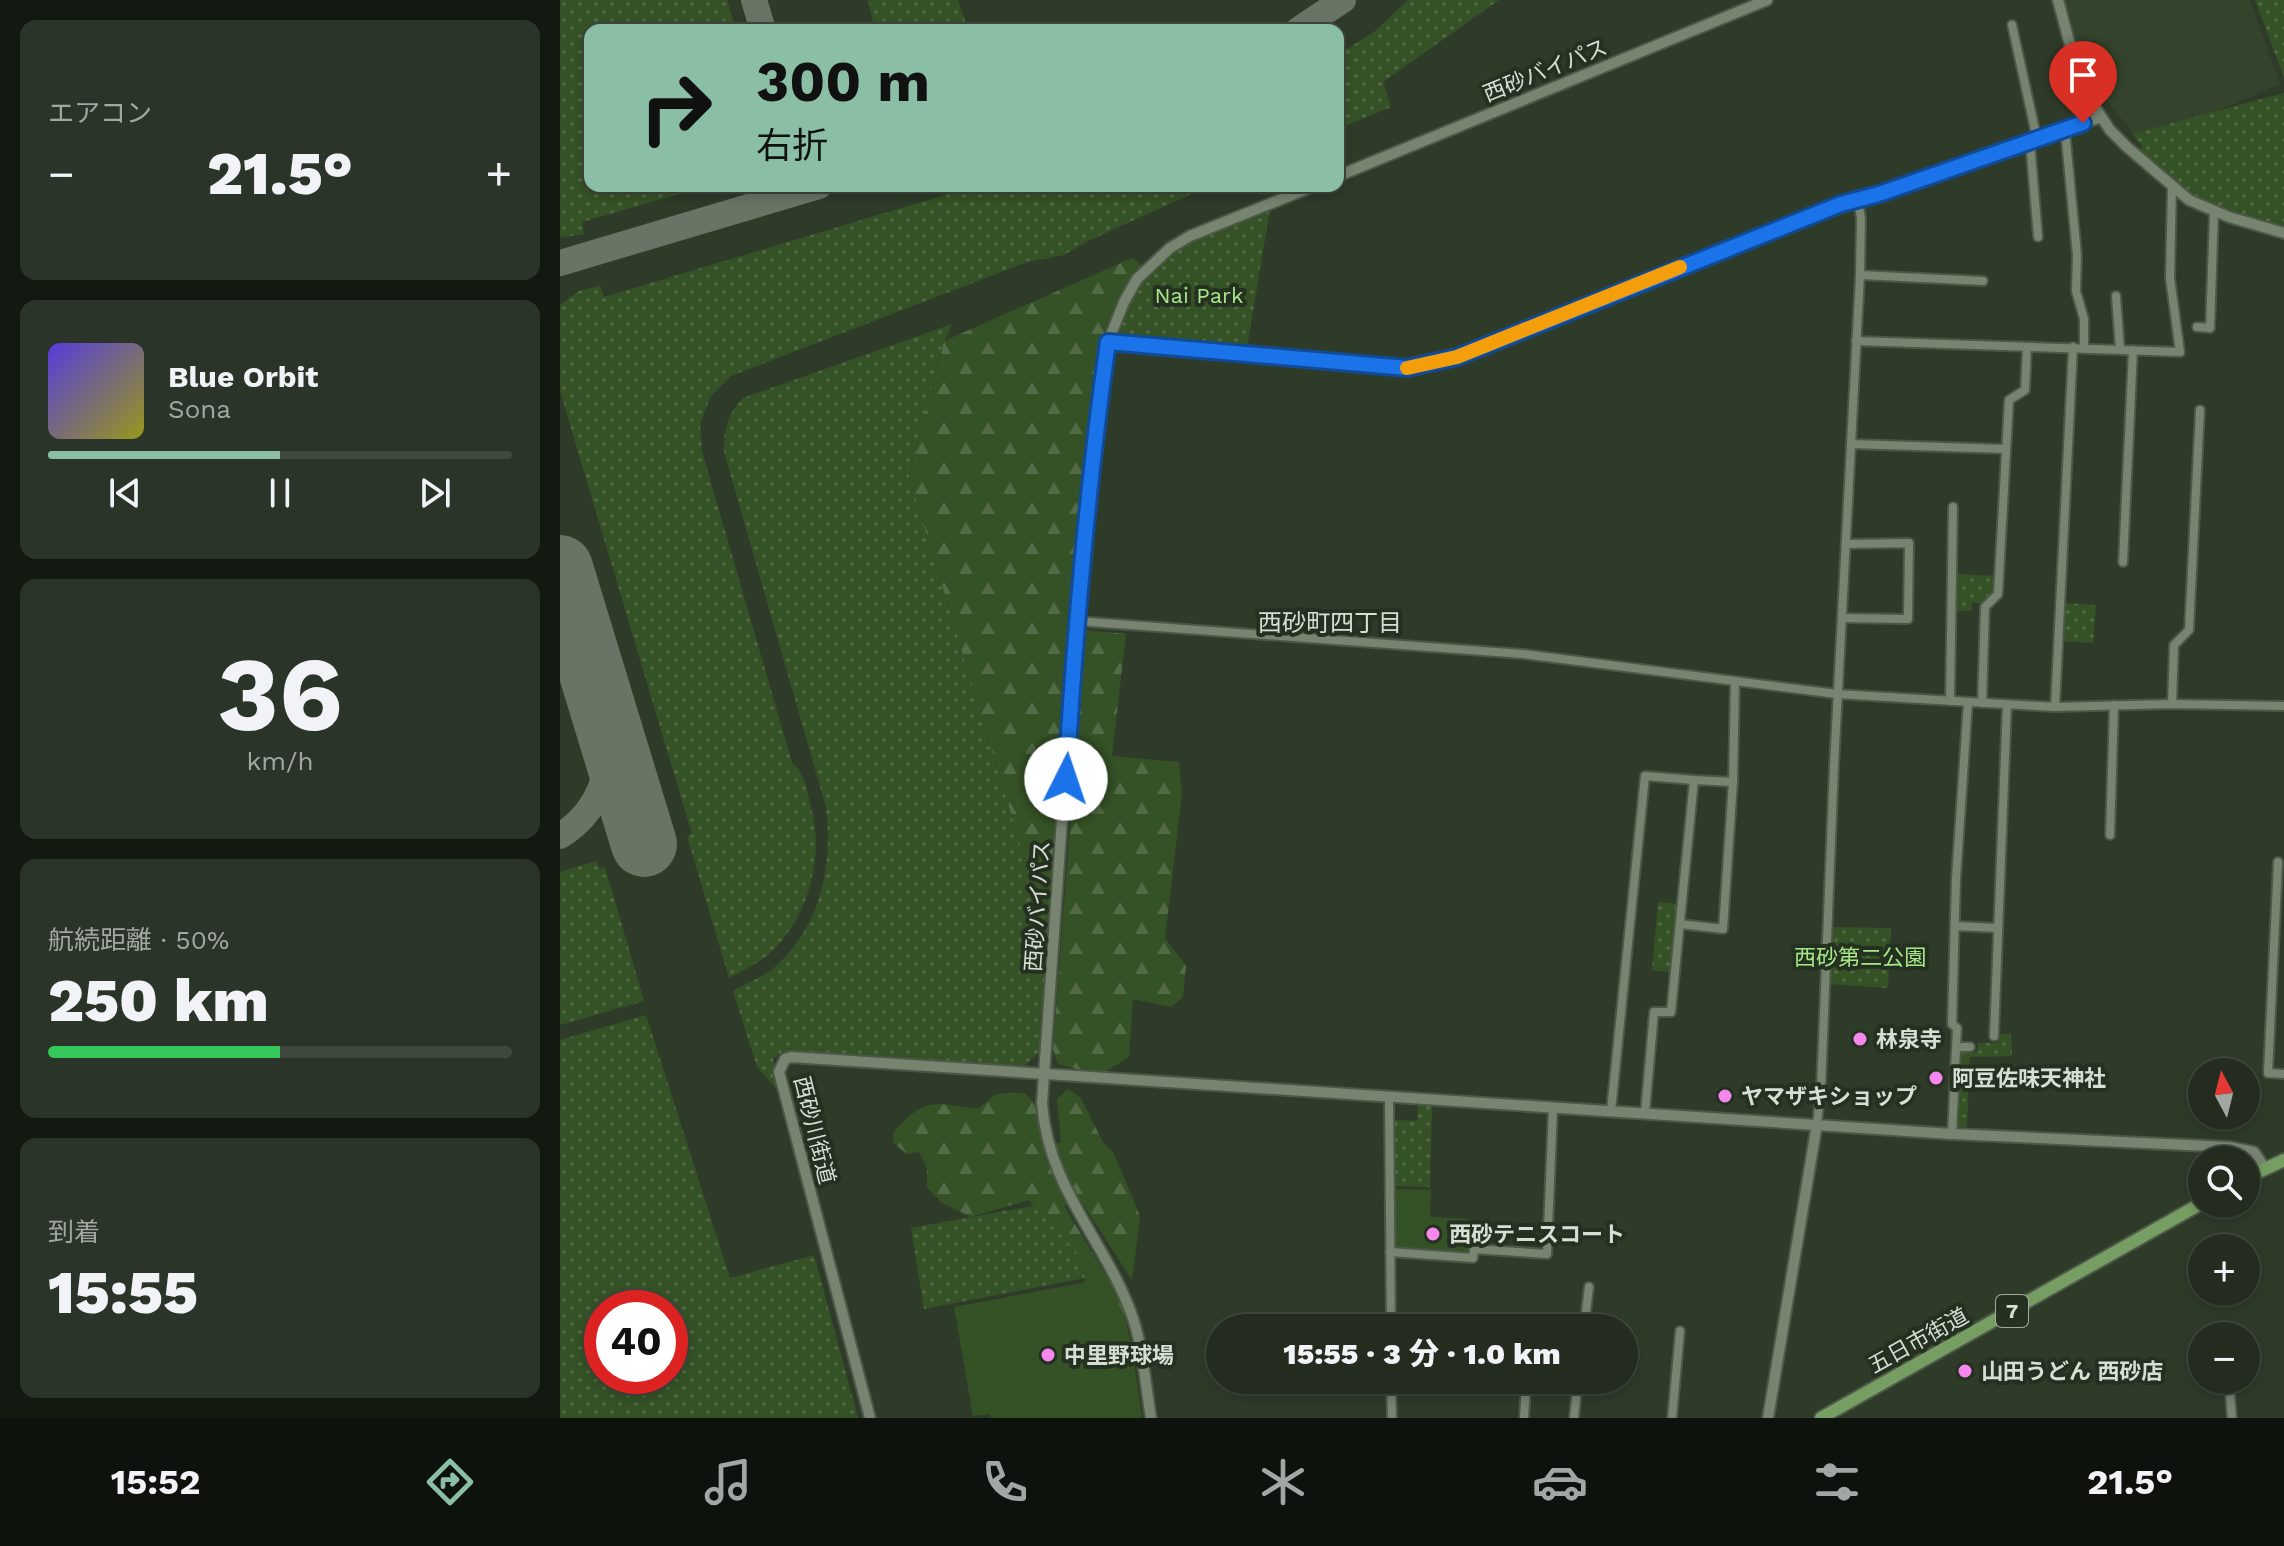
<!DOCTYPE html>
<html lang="ja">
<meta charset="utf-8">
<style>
body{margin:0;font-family:"Work Sans","Noto Sans JP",sans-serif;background:#2b3428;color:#f1f3f6;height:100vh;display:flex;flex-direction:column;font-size:30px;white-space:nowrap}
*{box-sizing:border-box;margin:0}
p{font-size:26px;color:#a3a7a4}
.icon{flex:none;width:44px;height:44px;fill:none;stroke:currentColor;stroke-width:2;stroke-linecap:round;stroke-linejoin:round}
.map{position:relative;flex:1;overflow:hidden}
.side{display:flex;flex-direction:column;gap:20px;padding:20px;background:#131811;width:560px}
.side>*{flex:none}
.guide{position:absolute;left:24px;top:24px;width:760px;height:168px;border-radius:16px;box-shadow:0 4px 12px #0003,0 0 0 2px #40483d;background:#8abfa5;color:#111;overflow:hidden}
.needle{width:52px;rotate:353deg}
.fabs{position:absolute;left:1628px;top:1058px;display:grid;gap:16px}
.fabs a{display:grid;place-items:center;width:72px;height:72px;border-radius:50%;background:#232c1f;box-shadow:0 4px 12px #0003,0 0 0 2px #40483d;font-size:40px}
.speed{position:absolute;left:24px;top:1290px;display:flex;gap:16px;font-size:40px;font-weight:700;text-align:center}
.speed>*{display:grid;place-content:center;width:104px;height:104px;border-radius:50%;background:#232c1f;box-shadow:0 4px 12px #0003,0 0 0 2px #40483d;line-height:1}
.speed .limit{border:12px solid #d22;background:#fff;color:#111}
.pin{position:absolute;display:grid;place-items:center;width:68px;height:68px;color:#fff;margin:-82px -34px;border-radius:50% 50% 50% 0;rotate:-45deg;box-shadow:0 0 8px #0007}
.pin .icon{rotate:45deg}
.me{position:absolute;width:88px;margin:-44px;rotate:4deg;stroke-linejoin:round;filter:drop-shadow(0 0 6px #0008)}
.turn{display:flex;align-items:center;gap:28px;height:168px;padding:0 40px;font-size:36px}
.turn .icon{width:104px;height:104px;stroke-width:2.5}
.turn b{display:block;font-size:56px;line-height:68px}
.big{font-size:60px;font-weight:800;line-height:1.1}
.side .widget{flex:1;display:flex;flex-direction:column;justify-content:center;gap:12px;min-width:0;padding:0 28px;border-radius:16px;background:#2b3428}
.side .dial{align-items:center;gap:0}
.dial b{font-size:104px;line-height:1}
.song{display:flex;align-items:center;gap:24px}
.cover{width:96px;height:96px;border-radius:12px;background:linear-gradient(135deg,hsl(250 70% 55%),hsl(60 70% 35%))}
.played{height:8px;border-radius:4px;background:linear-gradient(90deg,#8abfa5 50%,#40483d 50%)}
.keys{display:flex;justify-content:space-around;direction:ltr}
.heat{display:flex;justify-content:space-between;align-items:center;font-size:44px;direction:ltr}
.charge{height:12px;border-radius:6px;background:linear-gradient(90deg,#34c759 50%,#40483d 0)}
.trip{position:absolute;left:646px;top:1314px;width:432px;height:80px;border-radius:40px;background:#232c1f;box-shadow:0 4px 12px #0003,0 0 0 2px #40483d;font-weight:800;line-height:80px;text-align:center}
.dock{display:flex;height:128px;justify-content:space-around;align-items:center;background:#0e120c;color:#a3a7a4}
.dock .icon{width:56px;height:56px}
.dock .active{color:#8abfa5}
.dock b{font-size:36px;color:#f1f3f6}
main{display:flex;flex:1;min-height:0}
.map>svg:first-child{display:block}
.built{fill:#34442c}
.green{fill:url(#green-dots);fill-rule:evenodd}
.forest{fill:url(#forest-firs)}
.pitch{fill:#355226}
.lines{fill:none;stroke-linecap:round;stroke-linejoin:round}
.taxiway{stroke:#6a7465;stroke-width:26}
.runway{stroke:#6a7465;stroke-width:66}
.minor-casing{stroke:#4d5748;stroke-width:12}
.tertiary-casing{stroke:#4d5748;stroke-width:14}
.primary-casing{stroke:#4d5748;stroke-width:16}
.minor{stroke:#768470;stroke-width:8}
.tertiary{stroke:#768470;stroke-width:10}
.primary{stroke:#769e62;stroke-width:12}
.route-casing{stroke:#114b97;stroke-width:20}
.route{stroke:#1a73e8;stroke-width:14}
.slow{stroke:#f59e0b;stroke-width:14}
.poi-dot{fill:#f688ed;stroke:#253120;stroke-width:3}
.labels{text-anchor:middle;stroke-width:8;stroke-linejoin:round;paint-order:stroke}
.shield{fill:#253120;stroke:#a2ab9e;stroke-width:2}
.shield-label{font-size:20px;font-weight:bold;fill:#d7dfd4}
.street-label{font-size:22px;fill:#d7dfd4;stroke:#253120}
.park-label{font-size:22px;fill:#a7e688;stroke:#253120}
.poi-label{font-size:22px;font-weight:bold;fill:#d7dfd4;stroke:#253120;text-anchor:start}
.neighbourhood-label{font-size:24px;fill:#d7dfd4;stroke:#253120}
</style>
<main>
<section class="side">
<div class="widget"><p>エアコン</p>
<div class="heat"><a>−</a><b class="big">21.5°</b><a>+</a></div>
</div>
<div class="widget">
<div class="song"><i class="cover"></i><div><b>Blue Orbit</b><p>Sona</p></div></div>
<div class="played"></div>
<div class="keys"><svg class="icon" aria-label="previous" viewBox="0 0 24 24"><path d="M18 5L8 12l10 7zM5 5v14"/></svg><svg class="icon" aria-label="pause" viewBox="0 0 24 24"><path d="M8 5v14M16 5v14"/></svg><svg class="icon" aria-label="next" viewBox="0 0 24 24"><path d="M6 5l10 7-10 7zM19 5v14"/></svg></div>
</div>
<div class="widget dial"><b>36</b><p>km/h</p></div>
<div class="widget"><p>航続距離 · 50%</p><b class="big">250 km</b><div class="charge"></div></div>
<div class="widget"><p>到着</p><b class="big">15:55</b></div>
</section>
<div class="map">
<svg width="1724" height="1418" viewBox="0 0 1724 1418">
<defs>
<pattern id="green-dots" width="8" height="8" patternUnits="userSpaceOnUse" patternTransform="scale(2)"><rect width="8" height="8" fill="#355226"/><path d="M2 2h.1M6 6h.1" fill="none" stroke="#526a45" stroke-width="1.8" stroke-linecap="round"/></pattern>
<pattern id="forest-firs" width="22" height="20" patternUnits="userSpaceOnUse" patternTransform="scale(2)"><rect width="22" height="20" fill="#355226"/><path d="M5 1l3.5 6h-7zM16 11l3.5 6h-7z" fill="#526a45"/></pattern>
</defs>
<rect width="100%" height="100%" fill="#2f3b29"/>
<polygon class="built" points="1502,0 1690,0 1720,84 1582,144 1534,84 1504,26"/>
<g class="green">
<polygon points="0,0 167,0 176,30 30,30 30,186 147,186 22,222 24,234 0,238"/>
<polygon points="308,0 398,0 408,30 302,30 314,26"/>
<polygon points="848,0 939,0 823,82 831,107 778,129 778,55 815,31"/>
<polygon points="1695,0 1724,0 1724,77"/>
<polygon points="1724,93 1724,232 1629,200 1603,170 1579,149 1583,147 1572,134"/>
<path d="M415,186h234l-121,55 -24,14 -37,7 -296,114 -20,20 -11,28 2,27 90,312c15,12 14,26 19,44 13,46 -1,105 -35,140 -13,14 -30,22 -47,31l-42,-142 5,-2 -132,-443v-86l19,-14 21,-5 4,11z"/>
<polygon points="711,203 686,354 548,342 564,302 610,248"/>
<path d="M392,324l-10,23 -33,129 131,434 10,16 -10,125 -16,15 -242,-14 -9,7 5,32 -21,-24 -24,-76c13,-8 31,-14 43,-25 45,-41 57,-100 50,-159l-102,-355c0,-23 3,-37 19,-54z"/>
<polygon points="1398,574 1436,576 1436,592 1424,603 1412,603 1411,611 1397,611"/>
<polygon points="1503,603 1536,605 1533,643 1501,641"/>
<polygon points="36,861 39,868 45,867 84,1001 0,1025 0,872"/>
<polygon points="1098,902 1118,904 1111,972 1092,970"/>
<polygon points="1272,927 1331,928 1328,988 1270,984"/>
<path d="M86,1015l84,263 84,-23 44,163h-298v-378zM42,1308h68v68h-68z"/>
<polygon points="1439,1034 1451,1034 1452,1056 1410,1057 1407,1127 1397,1127 1400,1053 1417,1052 1418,1043 1438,1043"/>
<polygon points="858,1105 872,1105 870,1187 834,1186 834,1120 857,1121"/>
<polygon points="494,1202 541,1275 364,1309 351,1228"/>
</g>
<g class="forest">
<polygon points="572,258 583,266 563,290 547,326 526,458 515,567 490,926 480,910 349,476 384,341"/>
<polygon points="525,630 566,634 552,756 619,762 622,794 605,938 626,966 623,997 611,1007 573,999 569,1057 540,1075 498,1064 493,1049"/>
<path d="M508,1089l12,8 23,45 11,12 26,62 -8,64 -53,-82 -15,8 59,97 19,115 -55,-111 -4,-47 -54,-60 -58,17 -29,-14 -15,-16v-18l-8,-17 -12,2 -13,-10 -1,-11c33,-37 39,-30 85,-24l18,-15 29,-1 10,11 9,42 17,-4 -4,-43z"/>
</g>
<g class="pitch">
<polygon points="834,1189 871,1190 870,1217 910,1219 912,1255 835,1248"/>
<polygon points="543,1279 562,1310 571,1341 582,1418 431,1418 430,1414 413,1416 394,1307"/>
</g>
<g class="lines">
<g class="taxiway">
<polyline points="194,0 203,30"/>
<polyline points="738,30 783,0"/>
<polyline points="0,263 259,186"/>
<path d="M0,836c39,-24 53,-66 48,-110"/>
</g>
<polyline class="runway" points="0,568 84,844"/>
<defs>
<g id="minor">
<polyline points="1452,25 1477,139"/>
<polyline points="1505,130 1517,255 1516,291 1524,319 1524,347"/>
<polyline points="1470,142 1478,237"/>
<polyline points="1300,275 1423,281"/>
<polyline points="1556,296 1560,349"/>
<polyline points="1637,327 1650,328 1654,212"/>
<polyline points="1296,341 1620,352 1610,278 1612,185"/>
<polyline points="1291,444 1446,449"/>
<polyline points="1563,562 1573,350"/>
<polyline points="1283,618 1348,619 1349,543 1287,544"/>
<polyline points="516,621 963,654 1277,694 1495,707 1612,704 1724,706"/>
<polyline points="1390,701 1393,507"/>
<polyline points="1422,703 1425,607 1438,594 1449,400 1465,390 1467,347"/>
<polyline points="1612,704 1614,645 1629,630 1640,410"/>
<polyline points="1495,707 1513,347"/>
<polyline points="1550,835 1554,705"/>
<polyline points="1718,862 1708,1073 1724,1074"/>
<polyline points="1120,924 1163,929 1173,782 1175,682"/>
<polyline points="1395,926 1438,928"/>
<polyline points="1434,1036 1447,705"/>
<polyline points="1397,1047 1410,1047"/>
<polyline points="829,1098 831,1328"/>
<polyline points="1051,1111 1085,776 1134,780"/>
<polyline points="1085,1113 1094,1012 1111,1012 1134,780 1173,782"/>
<polyline points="1257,1124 1261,1088 1274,766 1300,275 1301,219 1298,199"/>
<polyline points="1392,1134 1397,1028 1392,1024 1396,879 1408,702"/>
<polyline points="830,1252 913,1258 914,1249 987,1254 993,1108"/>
<polyline points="1024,1328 1029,1287"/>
<polyline points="831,1380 832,1418"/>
<polyline points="1669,1383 1672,1418"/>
<polyline points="964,1418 966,1385"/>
<polyline points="1014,1418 1018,1380"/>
<polyline points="1112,1418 1120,1331"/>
</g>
<g id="tertiary">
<polyline points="1498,0 1521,86 1550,130 1567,147 1629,200 1669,217 1724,233"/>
<polyline points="778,176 1207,0"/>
<polyline points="548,342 847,368 897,357 1281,204 1319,194 1541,117"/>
<polyline points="310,1418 219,1072 225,1059 231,1057 1392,1134 1670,1147 1694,1152 1705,1168"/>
<path d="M591,1418c-6,-36 -8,-74 -21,-108 -28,-73 -82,-123 -88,-207l34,-482 16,-162 16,-117 16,-40 13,-23 33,-31 20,-12 124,-50"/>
<polyline points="1208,1418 1257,1124"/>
</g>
<g id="primary">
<polyline points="1686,1178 1724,1160"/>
<polyline points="1261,1418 1642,1203"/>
</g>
</defs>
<use href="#minor" class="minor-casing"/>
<use href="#tertiary" class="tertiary-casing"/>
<use href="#primary" class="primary-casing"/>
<use href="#minor" class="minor"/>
<use href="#tertiary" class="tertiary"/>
<use href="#primary" class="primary"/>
</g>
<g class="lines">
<defs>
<path id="route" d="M506,779c9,-146 21,-292 42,-437l299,26 50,-11 384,-153 38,-10 204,-71"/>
</defs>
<use href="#route" class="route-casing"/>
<use href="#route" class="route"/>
<polyline class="slow" points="847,368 897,357 1120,267"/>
</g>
<g class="poi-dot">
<circle cx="1300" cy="1039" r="8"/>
<circle cx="1376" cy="1078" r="8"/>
<circle cx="1165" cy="1096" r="8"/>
<circle cx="873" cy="1234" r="8"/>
<circle cx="488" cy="1355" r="8"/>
<circle cx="1405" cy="1371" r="8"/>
</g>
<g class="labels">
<rect class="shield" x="1436" y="1295" width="32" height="32" rx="6"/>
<g class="shield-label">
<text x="1452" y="1318">7</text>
</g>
<g class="street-label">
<text transform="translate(985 70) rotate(-22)" y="8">西砂バイパス</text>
<text transform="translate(477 906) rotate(-86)" y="8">西砂バイパス</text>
<text transform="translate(255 1130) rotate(76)" y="8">西砂川街道</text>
<text transform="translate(1358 1340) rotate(-29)" y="8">五日市街道</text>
</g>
<g class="park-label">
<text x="639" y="303">Nai Park</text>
<text x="1300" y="965">西砂第二公園</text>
</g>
<g class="poi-label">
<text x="1316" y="1047">林泉寺</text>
<text x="1392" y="1086">阿豆佐味天神社</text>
<text x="1181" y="1104">ヤマザキショップ</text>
<text x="889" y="1242">西砂テニスコート</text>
<text x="504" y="1363">中里野球場</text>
<text x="1421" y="1379">山田うどん 西砂店</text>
</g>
<g class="neighbourhood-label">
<text x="770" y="631">西砂町四丁目</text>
</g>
</g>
</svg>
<div class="fabs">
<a><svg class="needle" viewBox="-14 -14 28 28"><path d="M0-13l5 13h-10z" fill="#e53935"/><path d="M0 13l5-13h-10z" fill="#a3a7a4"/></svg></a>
<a><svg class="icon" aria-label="search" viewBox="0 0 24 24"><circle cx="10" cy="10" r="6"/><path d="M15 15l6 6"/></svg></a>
<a>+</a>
<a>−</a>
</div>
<div class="speed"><div class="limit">40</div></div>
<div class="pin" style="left:1523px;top:123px;background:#d93025"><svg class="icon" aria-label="arrive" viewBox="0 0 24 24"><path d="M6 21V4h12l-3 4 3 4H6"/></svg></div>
<svg class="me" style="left:506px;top:779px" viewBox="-20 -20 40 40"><circle r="19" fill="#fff"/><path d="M0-13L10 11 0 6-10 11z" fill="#1a73e8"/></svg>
<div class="trip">15:55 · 3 分 · 1.0 km</div>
<div class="guide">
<div class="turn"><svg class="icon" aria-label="right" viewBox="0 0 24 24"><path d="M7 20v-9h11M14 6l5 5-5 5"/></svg><div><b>300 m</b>右折</div></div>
</div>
</div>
</main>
<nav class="dock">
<b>15:52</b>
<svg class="icon active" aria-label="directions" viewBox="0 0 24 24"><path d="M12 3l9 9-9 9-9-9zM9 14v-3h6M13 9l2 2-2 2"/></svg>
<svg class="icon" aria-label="music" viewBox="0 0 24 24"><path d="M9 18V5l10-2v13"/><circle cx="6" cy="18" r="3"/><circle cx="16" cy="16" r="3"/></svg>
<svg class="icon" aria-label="phone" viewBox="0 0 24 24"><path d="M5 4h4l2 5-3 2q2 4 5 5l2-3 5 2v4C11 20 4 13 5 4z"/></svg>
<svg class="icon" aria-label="climate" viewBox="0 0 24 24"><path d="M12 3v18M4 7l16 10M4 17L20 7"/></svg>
<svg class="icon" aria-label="car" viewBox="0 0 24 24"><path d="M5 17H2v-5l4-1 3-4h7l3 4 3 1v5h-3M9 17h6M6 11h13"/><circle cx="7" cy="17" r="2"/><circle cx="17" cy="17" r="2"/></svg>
<svg class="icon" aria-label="filters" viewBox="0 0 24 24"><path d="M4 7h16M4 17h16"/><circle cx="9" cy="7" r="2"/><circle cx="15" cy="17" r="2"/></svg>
<b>21.5°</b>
</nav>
